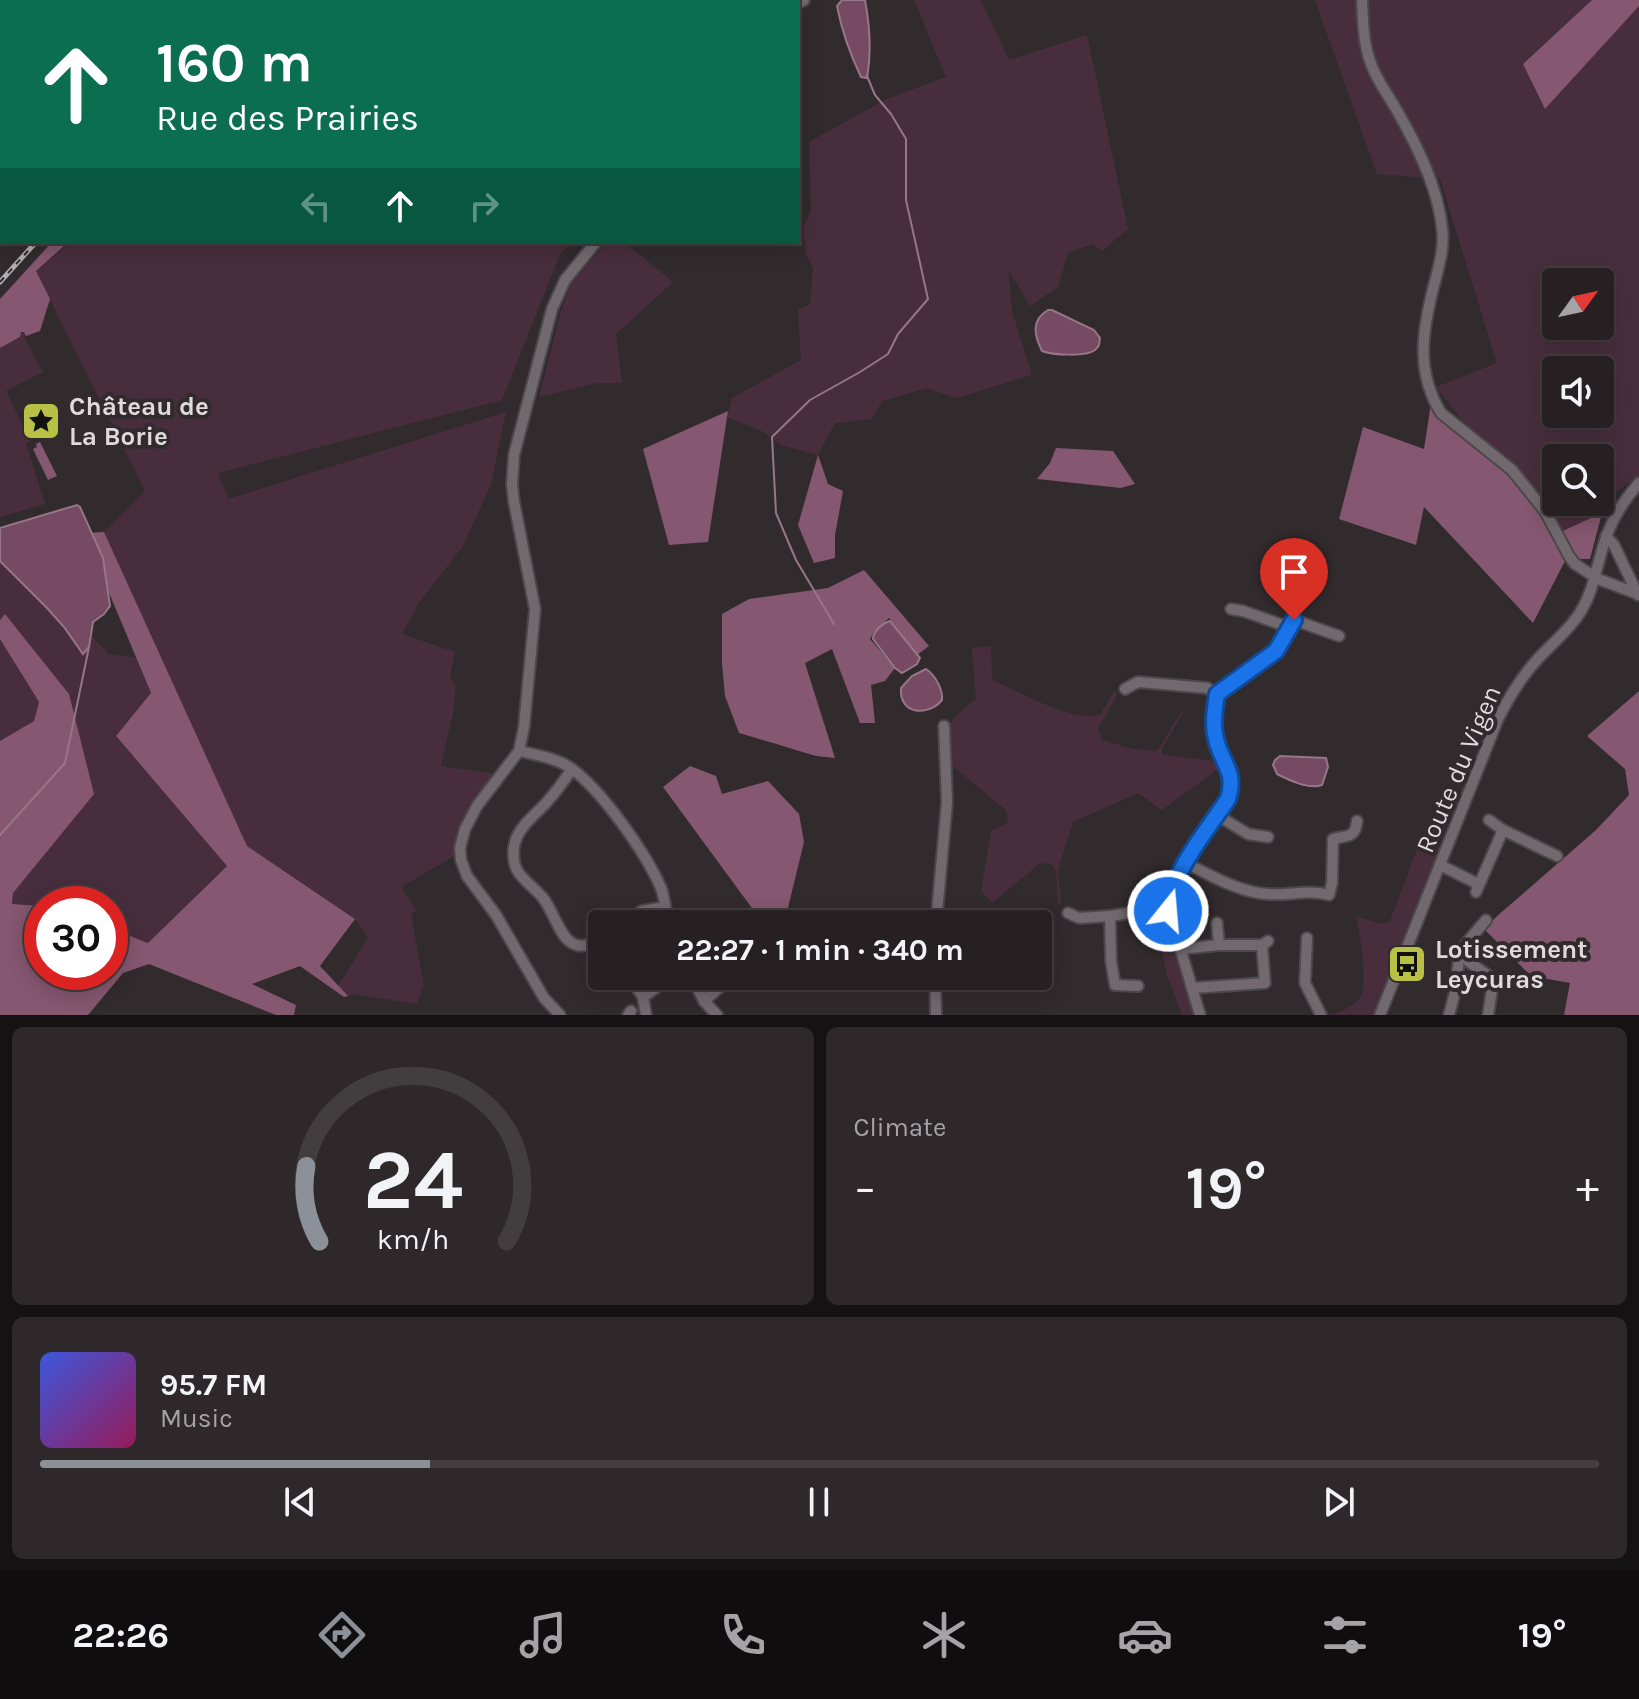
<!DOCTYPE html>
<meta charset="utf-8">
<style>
body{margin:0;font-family:Karla,sans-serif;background:#2e282a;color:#f1f3f6;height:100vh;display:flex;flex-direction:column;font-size:30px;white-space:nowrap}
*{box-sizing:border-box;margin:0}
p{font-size:26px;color:#a4a3a5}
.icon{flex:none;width:44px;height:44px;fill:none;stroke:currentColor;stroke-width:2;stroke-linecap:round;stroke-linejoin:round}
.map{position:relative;height:1015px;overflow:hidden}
.panel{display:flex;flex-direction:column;gap:12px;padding:12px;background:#151213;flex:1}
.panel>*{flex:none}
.hud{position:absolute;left:0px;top:0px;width:800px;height:244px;box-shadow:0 4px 20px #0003,0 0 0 2px #423e40;background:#0b6e4f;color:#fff;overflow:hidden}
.needle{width:52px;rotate:57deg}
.tools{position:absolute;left:1542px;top:268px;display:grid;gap:16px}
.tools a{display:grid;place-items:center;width:72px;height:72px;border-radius:8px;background:#262022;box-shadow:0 4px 20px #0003,0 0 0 2px #423e40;font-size:40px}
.speed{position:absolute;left:24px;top:886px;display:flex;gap:16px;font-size:40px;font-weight:700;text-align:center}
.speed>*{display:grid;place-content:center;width:104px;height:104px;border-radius:50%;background:#262022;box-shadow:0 4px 20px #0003,0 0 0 2px #423e40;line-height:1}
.speed .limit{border:12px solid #d22;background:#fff;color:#111}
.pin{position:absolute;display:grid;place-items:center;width:68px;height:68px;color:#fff;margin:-82px -34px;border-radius:50% 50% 50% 0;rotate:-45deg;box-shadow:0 0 8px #0007}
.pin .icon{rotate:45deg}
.me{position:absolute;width:88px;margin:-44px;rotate:17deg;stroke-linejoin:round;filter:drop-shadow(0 0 6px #0008)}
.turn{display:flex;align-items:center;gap:28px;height:168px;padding:0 24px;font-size:36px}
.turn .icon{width:104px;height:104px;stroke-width:2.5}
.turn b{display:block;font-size:56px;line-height:68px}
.lanes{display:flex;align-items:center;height:76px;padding:0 24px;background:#0003;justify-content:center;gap:40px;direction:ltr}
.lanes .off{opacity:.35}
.big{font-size:60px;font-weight:700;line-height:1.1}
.panel .widget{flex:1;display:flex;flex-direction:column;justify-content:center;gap:12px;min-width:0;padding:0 28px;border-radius:12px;background:#2e282a}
.panel .dial{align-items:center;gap:0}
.dial svg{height:208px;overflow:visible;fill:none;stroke:#423e40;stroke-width:7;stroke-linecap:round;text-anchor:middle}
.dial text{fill:#f1f3f6;stroke:none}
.song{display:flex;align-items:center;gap:24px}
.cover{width:96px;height:96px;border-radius:12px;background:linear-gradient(135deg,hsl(230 70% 55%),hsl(330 70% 35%))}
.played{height:8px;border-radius:4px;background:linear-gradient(90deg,#8c9099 25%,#423e40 25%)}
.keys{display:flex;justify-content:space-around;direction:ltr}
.heat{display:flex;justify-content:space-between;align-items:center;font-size:44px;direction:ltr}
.panel .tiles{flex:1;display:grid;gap:12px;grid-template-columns:1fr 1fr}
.widget:last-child{grid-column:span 2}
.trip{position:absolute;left:588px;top:910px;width:464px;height:80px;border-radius:8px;background:#262022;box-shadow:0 4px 20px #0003,0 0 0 2px #423e40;font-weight:700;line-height:80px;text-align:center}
.tabs{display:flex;height:128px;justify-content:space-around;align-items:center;background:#0f0d0e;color:#a4a3a5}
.tabs .icon{width:56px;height:56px}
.tabs .on{color:#8c9099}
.tabs b{font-size:36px;color:#f1f3f6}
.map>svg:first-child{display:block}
.green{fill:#482e3d;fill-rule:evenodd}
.forest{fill:#855770}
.water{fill:#764a62;stroke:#967687;stroke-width:2}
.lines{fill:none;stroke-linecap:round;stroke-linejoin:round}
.stream{stroke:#967687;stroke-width:2}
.minor-casing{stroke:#4c474a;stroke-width:14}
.minor{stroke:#71696d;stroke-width:10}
.rail-casing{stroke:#b2aeb0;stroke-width:5}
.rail{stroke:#322b2e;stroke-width:2;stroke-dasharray:6;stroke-linecap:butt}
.route-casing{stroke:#114b97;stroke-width:20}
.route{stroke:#1a73e8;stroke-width:14}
.labels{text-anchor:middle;stroke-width:8;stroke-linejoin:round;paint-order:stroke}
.poi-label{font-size:26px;font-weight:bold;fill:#dfdbdd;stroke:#322b2e;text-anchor:start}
.street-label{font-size:26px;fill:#dfdbdd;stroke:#322b2e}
</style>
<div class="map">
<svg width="1639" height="1015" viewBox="0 0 1639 1015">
<rect width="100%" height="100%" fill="#322b2e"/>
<g class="green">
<polygon points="0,0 196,0 195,2 2,2 2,235 0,237"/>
<polygon points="325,0 605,0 601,2 325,2"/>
<polygon points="914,0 981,0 1009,60 1087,35 1128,229 1102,251 1092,244 1068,253 1058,287 1030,306 1008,269 1012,311 1032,375 956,398 927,388 882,401 872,419 835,423 818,455 781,445 764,432 727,417 732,398 801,360 798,310 810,304 813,268 806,255 803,228 811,211 809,142 887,99 946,77"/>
<path d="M1315,0h277l-69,63 22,46 94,-103v470l-25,17 -12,20 -48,23 -118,-149 61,-24 -57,-184 -63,-5zM1556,282h44v44h-44zM1556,370h44v44h-44zM1556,458h44v44h-44z"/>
<polygon points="71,242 572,242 560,254 502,400 218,473 228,499 506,412 491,484 463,546 418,604 402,634 455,652 450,676 455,685 454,709 441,766 496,774 466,815 458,833 456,855 401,887 416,910 411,915 424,985 417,1004 353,994 348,996 338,986 368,938 355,919 247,846 104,532 145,491 36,271"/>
<polygon points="607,242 624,242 673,282 616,334 622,383 597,383 539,397 561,311 571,284"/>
<polygon points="21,332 24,332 26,334 25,339 43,372 6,391 30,441 26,444 45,504 0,517 0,348 20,337"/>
<polygon points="0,561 47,608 64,627 83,654 89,647 90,634 108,654 136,658 151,693 116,737 227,865 148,943 110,928 110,904 42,904 42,906 12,904 13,893 69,694 5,614 0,620"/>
<polygon points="0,639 39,702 34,721 0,741"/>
<path d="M991,646l1,34c28,12 78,42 108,35l15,-25 2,6 -19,32 4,12 31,9 23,2 4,-4 21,-35h2l-21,37 1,6 52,6 3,-4 4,9 -60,44 -24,-17 -65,29 -15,48 3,33 -3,1 -2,-33 -6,-8 -11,1 -47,39 -11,-13 10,-59 17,-8 -2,-13 -57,-47 1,-13 -3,-23 12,-14 17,-14 -4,-51z"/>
<path d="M1420,842l19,5 6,-1 -37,99 -33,70h-51c10,0 33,-8 38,-21 5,-14 -2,-63 -6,-78l24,8 10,-3z"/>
<polygon points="1153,912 1163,913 1194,1015 1182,1015 1167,975"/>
</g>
<g class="forest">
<polygon points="605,0 793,0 790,2 601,2"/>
<polygon points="1592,0 1639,0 1639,6 1545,109 1523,64"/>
<polygon points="52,242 71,242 64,246 36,271 50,299 40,331 26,336 24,332 21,332 20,337 0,348 0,299"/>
<polygon points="1431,403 1439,417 1509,473 1554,535 1602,513 1590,559 1566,559 1533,623 1424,507 1416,545 1339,519 1363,427 1424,449"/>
<polygon points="728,411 708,542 669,545 643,449"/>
<polygon points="40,442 57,476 48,480 33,449 37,447 36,444"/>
<polygon points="1056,448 1113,451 1135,484 1121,488 1037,479 1050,463"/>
<polygon points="818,455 828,484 843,491 835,535 835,558 814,563 798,525"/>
<polygon points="104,532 247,846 355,919 320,966 348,996 344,997 300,966 252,984 296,1005 294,1015 276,1015 149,964 123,973 88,1015 0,1015 0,741 34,721 39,702 0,639 0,620 5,614 69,694 94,794 13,893 12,904 42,906 42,972 110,972 110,928 148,943 227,866 116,736 151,693 84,533"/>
<polygon points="864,570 929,646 917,655 889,618 874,632 870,639 895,668 885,681 871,685 875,723 860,723 832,649 805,663 835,758 816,756 739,733 725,696 722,664 722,614 749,599 828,588"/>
<polygon points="1639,691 1639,1015 1564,1015 1570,983 1531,976 1485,930 1496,917 1596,830 1629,795 1625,769 1587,736"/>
<polygon points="690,766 716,776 722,794 768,781 799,814 804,842 786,916 757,915 663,787"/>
</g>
<g class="water">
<path d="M842,0h23c5,27 7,51 2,78l-6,-1c-11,-23 -19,-45 -24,-71z"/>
<path d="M1048,310h4l42,20 6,8c-1,7 0,7 -5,12 -9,7 -43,5 -53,1 -8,-16 -11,-31 6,-41z"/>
<polygon points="77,505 80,507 103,558 110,606 104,614 93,622 89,647 83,654 64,627 47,608 0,561 0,528"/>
<path d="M890,621l30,37 -3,6 -15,9 -7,-5 -22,-29c0,-8 10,-16 17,-18z"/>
<path d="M926,669c9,6 17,20 16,31 -13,16 -43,16 -41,-12l11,-12z"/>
<path d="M1280,756l46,2 2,9 -6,18c-13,5 -33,-5 -45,-11l-4,-9 2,-5z"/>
</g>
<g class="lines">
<g class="stream">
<polyline points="834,624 796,560 776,513 772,437 810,400 860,372 888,354 898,334 928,299 906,200 906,139 891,114 875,95 867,76"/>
<polyline points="0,835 65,763 89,647"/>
</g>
<defs>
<g id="minor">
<path d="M1362,0c1,19 1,42 8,61 5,17 17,32 26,48 21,36 42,78 46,119 3,21 -4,41 -9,61 -11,44 -17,83 8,124l71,57 33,41 24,45 6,8 23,15 40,15"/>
<polyline points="798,3 804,0"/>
<polyline points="1606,536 1614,545 1638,595"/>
<polyline points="1231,609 1243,611 1291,628"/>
<path d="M1125,689l13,-7 69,6 10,6c-2,14 -5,31 -2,45 6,23 22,33 13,60 -21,31 -55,70 -60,108l32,108"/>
<polyline points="1217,694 1276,651 1294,620 1339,636"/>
<path d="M519,751c17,4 38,7 53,18 30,22 74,84 89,119 4,11 5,24 7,36"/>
<path d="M572,769c-8,12 -17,24 -26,34 -12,13 -30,26 -32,44 -4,28 14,33 29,51 16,20 20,66 59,40"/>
<polyline points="1217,815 1248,834 1268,837"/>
<polyline points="1489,820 1503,830 1557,856"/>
<path d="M1185,863c26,12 53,29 82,31 21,2 42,-5 62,1l3,-12 1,-44c16,-4 22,-1 24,-18"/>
<polyline points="1440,865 1478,884"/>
<polyline points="1476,892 1503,830"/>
<polyline points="1068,913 1079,918 1110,916 1168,907"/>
<polyline points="1110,916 1111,961 1115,985 1138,986"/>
<polyline points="623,924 642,911 665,907"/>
<polyline points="936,924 947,802 944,726"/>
<polyline points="1307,938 1305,983 1321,1015"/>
<polyline points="1219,945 1262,945"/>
<polyline points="1180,949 1219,945 1217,923"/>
<polyline points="1459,955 1489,976 1493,983 1488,1015"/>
<polyline points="691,976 704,1001 717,1015"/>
<polyline points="935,976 936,1015"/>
<polyline points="632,981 643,997 646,1015"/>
<polyline points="1192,988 1265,983 1262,945 1268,941"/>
<polyline points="643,997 673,976"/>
<polyline points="704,1001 733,976"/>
<polyline points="560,1015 544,998 496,915 467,876 461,860 460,848 465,829 477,806 519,751 524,727 535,609 514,502 512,485 514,455 552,309 565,280 596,242"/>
<polyline points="628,1015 631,1011"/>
<path d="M1380,1015l118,-296c10,-20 22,-40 37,-57 15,-17 35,-32 46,-51 14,-23 16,-50 26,-76 7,-20 18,-36 32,-52"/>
<polyline points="1449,1015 1456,988 1459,957 1463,947 1486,920"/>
</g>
</defs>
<use href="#minor" class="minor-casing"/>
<use href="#minor" class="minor"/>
<defs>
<g id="rail">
<polyline points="207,2 208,0"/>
<polyline points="0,282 36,242"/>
</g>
</defs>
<use href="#rail" class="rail-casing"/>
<use href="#rail" class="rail"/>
</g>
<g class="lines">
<defs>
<path id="route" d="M1168,911c2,-37 40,-82 60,-112 9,-27 -7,-37 -12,-60 -4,-15 -1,-31 1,-45l59,-43 18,-31"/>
</defs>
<use href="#route" class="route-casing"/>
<use href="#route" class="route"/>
</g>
<defs>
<symbol id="sight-square" viewBox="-11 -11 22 22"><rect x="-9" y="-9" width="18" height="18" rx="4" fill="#b9c046" stroke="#322b2e"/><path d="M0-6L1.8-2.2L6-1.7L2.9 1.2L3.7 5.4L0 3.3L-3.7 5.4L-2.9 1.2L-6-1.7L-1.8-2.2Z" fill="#111"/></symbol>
<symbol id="bus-square" viewBox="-11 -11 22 22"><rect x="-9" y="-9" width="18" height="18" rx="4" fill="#b9c046" stroke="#322b2e"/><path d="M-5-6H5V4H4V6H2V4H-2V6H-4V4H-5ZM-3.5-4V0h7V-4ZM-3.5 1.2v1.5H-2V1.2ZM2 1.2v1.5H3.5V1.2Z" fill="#111"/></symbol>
</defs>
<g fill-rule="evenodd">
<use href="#sight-square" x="19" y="399" width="44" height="44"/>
<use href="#bus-square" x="1385" y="942" width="44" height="44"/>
</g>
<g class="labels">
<g class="poi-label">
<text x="69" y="415">Château de<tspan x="69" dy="30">La Borie</tspan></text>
<text x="1435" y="958">Lotissement<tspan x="1435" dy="30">Leycuras</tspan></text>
</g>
<g class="street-label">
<text transform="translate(1458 769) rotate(-67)" y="9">Route du Vigen</text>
</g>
</g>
</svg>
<div class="tools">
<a><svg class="needle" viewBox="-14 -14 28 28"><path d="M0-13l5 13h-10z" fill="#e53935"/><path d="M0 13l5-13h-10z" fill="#a4a3a5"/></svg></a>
<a><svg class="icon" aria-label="sound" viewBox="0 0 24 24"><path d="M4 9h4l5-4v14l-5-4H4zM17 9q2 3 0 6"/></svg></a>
<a><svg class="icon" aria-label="search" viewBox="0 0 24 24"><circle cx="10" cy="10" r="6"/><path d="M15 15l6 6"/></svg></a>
</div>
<div class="speed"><div class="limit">30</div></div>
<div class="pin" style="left:1294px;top:620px;background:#d93025"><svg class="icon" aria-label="arrive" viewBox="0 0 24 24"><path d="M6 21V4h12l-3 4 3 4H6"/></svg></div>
<svg class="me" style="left:1168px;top:911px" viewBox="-20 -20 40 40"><circle r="17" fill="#1a73e8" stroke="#fff" stroke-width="3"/><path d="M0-11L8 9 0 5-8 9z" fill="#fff"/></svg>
<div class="trip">22:27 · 1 min · 340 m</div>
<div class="hud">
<div class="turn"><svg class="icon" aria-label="ahead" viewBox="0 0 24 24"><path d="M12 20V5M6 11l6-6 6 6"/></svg><div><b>160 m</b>Rue des Prairies</div></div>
<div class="lanes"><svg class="icon off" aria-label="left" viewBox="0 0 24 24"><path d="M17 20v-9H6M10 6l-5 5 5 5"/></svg><svg class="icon" aria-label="ahead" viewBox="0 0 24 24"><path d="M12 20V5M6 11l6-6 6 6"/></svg><svg class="icon off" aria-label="right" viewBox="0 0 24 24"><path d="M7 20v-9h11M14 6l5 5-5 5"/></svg></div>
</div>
</div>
<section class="panel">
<div class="tiles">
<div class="widget dial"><svg viewBox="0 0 100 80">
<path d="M14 69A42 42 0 1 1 86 69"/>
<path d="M14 69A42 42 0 0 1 9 40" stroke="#8c9099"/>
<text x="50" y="56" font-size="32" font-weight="700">24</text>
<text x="50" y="72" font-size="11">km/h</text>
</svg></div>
<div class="widget"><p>Climate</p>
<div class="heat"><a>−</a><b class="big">19°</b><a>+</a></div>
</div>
<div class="widget">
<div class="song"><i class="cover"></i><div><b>95.7 FM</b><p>Music</p></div></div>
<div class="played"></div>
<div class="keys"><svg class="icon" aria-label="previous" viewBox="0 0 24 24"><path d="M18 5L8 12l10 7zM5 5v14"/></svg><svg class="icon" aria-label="pause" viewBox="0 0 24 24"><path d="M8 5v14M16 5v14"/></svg><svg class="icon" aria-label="next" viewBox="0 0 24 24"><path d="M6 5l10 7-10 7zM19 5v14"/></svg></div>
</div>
</div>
</section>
<nav class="tabs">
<b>22:26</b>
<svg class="icon on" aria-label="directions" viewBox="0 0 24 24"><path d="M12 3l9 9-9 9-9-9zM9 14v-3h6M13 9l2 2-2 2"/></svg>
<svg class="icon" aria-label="music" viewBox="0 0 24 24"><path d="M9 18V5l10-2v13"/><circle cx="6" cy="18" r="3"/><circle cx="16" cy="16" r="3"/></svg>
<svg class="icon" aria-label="phone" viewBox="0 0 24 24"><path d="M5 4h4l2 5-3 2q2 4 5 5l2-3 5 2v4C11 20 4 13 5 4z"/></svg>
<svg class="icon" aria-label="climate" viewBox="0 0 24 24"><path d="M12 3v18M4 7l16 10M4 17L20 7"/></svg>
<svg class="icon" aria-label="car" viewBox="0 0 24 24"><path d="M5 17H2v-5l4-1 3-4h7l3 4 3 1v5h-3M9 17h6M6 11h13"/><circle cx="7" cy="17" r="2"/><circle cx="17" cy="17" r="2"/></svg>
<svg class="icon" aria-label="filters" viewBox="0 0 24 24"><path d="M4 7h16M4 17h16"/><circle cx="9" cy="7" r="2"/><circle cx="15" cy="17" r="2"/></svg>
<b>19°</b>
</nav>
